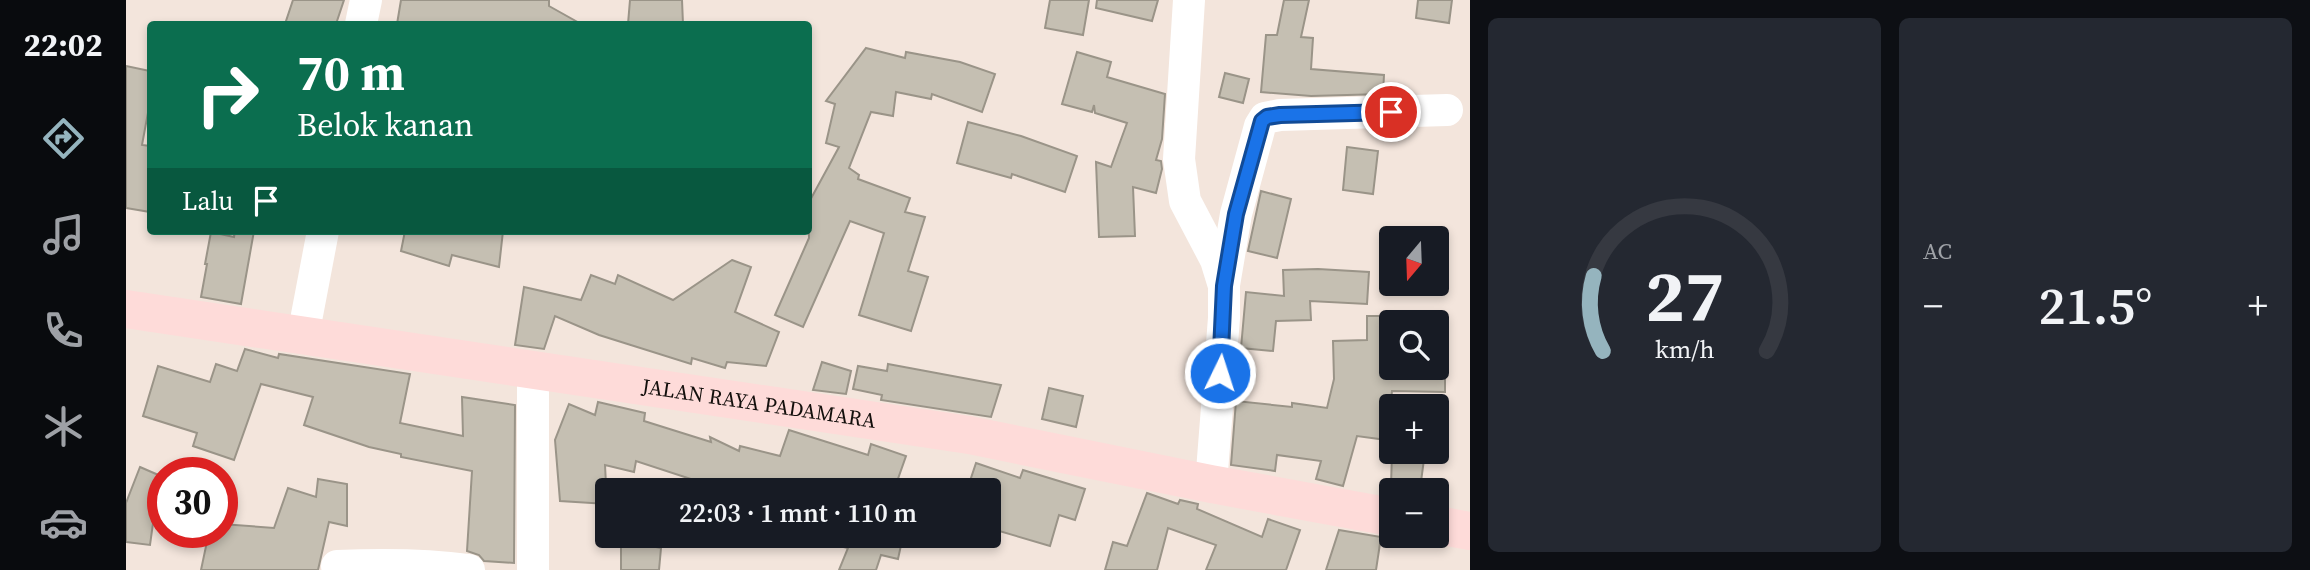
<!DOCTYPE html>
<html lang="id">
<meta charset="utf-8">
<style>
body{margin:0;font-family:"Source Serif 4",serif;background:#242831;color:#f1f3f6;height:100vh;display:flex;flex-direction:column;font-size:26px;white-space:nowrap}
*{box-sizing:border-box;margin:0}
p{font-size:23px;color:#9ea1a6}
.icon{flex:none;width:38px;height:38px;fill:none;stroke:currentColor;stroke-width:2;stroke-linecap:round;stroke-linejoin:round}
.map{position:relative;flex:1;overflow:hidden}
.drawer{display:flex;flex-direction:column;gap:18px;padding:18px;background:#0d0f14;width:840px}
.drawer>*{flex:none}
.top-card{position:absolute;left:21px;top:21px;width:665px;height:214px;border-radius:7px;box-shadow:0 4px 10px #0003;background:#0b6e4f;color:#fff;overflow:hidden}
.needle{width:46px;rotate:199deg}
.tools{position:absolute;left:1253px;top:226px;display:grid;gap:14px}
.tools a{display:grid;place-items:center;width:70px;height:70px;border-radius:7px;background:#171b24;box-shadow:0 4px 10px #0003;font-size:35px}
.speed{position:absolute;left:21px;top:457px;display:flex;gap:14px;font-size:35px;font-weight:700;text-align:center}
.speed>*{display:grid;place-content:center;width:91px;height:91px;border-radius:50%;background:#171b24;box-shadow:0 4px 10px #0003;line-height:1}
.speed .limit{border:10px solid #d22;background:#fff;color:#111}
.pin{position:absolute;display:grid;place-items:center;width:60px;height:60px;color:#fff;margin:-30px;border:4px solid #fff;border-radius:50%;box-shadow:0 2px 7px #0007}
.me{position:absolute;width:77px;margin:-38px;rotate:4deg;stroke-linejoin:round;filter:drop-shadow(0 0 5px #0008)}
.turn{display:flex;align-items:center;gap:24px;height:147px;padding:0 35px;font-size:32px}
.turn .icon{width:91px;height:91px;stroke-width:2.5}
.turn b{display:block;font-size:49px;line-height:60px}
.then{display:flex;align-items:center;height:66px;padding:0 35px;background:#0003;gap:14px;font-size:26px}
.big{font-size:52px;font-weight:600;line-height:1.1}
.drawer .widget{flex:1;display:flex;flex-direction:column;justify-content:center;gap:10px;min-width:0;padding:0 24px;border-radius:10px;background:#242831}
.drawer .dial{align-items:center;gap:0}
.dial svg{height:182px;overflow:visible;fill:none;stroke:#363941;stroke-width:7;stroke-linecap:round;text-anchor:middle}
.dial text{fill:#f1f3f6;stroke:none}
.heat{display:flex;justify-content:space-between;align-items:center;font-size:38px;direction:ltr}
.drawer .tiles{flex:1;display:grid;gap:18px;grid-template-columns:repeat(2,1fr)}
.trip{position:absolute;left:469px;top:478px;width:406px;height:70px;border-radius:7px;background:#171b24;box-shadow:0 4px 10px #0003;font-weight:600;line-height:70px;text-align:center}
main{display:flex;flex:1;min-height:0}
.dock{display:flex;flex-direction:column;width:126px;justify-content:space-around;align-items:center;background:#090b0e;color:#9ea1a6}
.dock .icon{width:49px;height:49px}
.dock .selected{color:#95b4be}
.dock b{font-size:32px;color:#f1f3f6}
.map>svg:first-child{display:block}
.building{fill:#c5bfb2;stroke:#9a9488;stroke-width:2}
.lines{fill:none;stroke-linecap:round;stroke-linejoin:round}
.minor{stroke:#fff;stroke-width:32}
.major{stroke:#fedbd9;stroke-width:38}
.route-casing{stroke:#114b97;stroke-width:18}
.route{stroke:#1a73e8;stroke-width:12}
.labels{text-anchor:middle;stroke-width:5;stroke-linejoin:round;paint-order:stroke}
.street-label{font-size:21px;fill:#130f0c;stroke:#fff}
</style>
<main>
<nav class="dock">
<b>22:02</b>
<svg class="icon selected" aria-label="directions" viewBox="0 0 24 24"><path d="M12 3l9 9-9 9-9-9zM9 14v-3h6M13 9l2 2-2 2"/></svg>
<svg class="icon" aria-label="music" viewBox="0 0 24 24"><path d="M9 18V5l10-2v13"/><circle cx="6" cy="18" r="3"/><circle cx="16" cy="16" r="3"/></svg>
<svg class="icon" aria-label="phone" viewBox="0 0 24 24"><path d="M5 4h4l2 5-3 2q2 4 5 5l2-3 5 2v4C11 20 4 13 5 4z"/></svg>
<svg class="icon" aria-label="climate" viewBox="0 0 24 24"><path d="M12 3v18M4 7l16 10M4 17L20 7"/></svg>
<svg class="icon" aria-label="car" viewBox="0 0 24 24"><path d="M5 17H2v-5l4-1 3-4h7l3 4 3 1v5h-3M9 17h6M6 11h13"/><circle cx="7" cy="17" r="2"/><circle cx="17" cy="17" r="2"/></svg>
</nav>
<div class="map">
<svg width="1344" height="570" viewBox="0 0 1344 570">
<rect width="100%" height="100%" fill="#f3e5dc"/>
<g class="building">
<polygon points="167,0 218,0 210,24 159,24"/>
<polygon points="275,0 423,0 423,6 455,24 271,24"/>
<polygon points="504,0 556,0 557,24 502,24"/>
<polygon points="924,0 963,0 957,35 919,28"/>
<polygon points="971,0 1032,0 1026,21 970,8"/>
<polygon points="1158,0 1183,0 1175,37 1187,38 1185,69 1258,75 1257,94 1185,96 1135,92 1140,35 1151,35"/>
<polygon points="1292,0 1326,0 1323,23 1290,18"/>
<polygon points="740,48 779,58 780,52 834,62 869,74 856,112 806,94 805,99 770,92 767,116 745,112 723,168 733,175 732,179 784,198 779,212 799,217 782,271 802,277 785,331 733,315 758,233 724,221 677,327 649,315 683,238 682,204 713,147 700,143 709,104 700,101"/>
<polygon points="951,52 985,62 981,77 1039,94 1036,139 1030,160 1035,161 1036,169 1030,193 1007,187 1009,236 973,237 970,162 985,167 1001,123 969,113 968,105 966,112 936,104"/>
<polygon points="0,66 24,71 24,102 16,145 24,146 24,212 0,208"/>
<polygon points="1099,73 1123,79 1117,103 1093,97"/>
<polygon points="842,122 895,136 951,156 939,192 886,174 885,178 831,163"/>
<polygon points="1221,147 1252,151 1247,194 1217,190"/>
<polygon points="1135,191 1165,199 1151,258 1122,251"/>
<polygon points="109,231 128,231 115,304 75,297 81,264 79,264 85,232 108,237"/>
<polygon points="279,231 377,231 373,267 326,255 323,266 275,251"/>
<polygon points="606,260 625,267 609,312 653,332 640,366 601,362 599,368 566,358 565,364 473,335 429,316 418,349 389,345 398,287 455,300 465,275 489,284 492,275 547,300"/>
<polygon points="1192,269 1243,272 1241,304 1184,301 1185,320 1150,321 1147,351 1115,348 1120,292 1158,296 1157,270"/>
<polygon points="1241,316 1265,316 1265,368 1319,368 1319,392 1266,391 1261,440 1231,436 1217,486 1190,479 1195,461 1151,455 1149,471 1105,465 1110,401 1166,407 1166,403 1201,408 1208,379 1207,341 1241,340"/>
<polygon points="119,349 152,358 153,354 284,374 274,423 337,436 336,397 389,405 388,563 358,561 353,555 341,551 346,471 275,457 275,454 243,447 178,425 187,397 135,384 108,460 67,446 71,433 17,416 32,366 84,382 90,364 111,371"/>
<polygon points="696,362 725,371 720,394 687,390"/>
<polygon points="762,364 875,385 865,417 755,400 756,395 727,389 732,366 761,371"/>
<polygon points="923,388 957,396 950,427 916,419"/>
<polygon points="472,402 519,413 518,421 585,442 584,437 613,451 614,446 654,456 663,430 742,455 745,444 780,456 768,490 748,490 730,484 728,490 702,490 684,485 683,490 598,490 574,486 574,482 510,461 508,472 479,465 481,504 434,501 429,440 443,404 469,415"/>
<polygon points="1266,452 1299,452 1294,489 1265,486"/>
<polygon points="850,463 894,478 897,470 959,489 949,520 933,515 924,546 863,528 863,490 841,490"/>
<polygon points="14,467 37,477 37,512 29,509 24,545 0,542 0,503"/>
<polygon points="192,479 221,484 221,526 203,522 192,570 75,570 83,532 96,532 96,524 148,528 162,488 190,497"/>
<polygon points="1021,493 1052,504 1054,500 1072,504 1071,509 1136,537 1142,519 1174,530 1160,570 1080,570 1090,545 1042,528 1031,570 979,570 987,542 1001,546"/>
<polygon points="1213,530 1255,537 1250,570 1200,570"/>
<polygon points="705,536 777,536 772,559 755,555 750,570 713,570 722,548 704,544"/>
<polygon points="495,540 535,548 533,570 495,570"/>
</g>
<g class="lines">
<g class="minor">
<polyline points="1063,0 1053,159 1059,201 1090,260 1098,286 1098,318 1085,484"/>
<polyline points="235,24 240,0"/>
<polyline points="1098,285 1110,214 1134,126 1139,118 1154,115 1321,110"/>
<polyline points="177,336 197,231"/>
<polyline points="407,369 407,570"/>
<path d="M211,566c44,-2 87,-2 132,4"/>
</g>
<g class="major">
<path id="s1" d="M0,309l843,126 242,49 180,33"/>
<polyline points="1311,525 1344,531"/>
</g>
</g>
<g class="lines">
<defs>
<polyline id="route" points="1094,373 1098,286 1110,214 1136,121 1141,117 1154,115 1265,112"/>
</defs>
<use href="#route" class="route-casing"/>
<use href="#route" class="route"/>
</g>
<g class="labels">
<g class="street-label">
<text dy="7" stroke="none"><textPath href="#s1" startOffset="640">JALAN RAYA PADAMARA</textPath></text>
</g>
</g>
</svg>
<div class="tools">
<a><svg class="needle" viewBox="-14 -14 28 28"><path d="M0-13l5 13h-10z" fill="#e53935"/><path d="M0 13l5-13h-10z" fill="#9ea1a6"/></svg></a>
<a><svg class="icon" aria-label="search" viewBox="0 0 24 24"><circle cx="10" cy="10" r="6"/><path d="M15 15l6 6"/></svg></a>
<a>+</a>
<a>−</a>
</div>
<div class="speed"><div class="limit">30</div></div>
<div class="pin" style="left:1265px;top:112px;background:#d93025"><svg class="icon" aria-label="arrive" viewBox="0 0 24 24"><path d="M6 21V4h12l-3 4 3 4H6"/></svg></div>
<svg class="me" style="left:1094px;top:373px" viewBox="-20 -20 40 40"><circle r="17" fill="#1a73e8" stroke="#fff" stroke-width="3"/><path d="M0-11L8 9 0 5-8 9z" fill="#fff"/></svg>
<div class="trip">22:03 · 1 mnt · 110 m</div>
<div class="top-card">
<div class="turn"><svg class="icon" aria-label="right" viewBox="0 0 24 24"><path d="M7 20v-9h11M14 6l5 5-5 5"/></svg><div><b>70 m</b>Belok kanan</div></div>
<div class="then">Lalu<svg class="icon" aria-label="arrive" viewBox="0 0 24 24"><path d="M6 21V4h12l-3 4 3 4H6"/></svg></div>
</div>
</div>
<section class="drawer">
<div class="tiles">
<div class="widget dial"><svg viewBox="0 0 100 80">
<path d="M14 69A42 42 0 1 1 86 69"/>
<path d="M14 69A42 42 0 0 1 10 36" stroke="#95b4be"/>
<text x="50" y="56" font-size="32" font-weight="700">27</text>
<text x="50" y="72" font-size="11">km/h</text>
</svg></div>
<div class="widget"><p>AC</p>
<div class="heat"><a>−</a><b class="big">21.5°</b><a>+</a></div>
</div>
</div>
</section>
</main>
